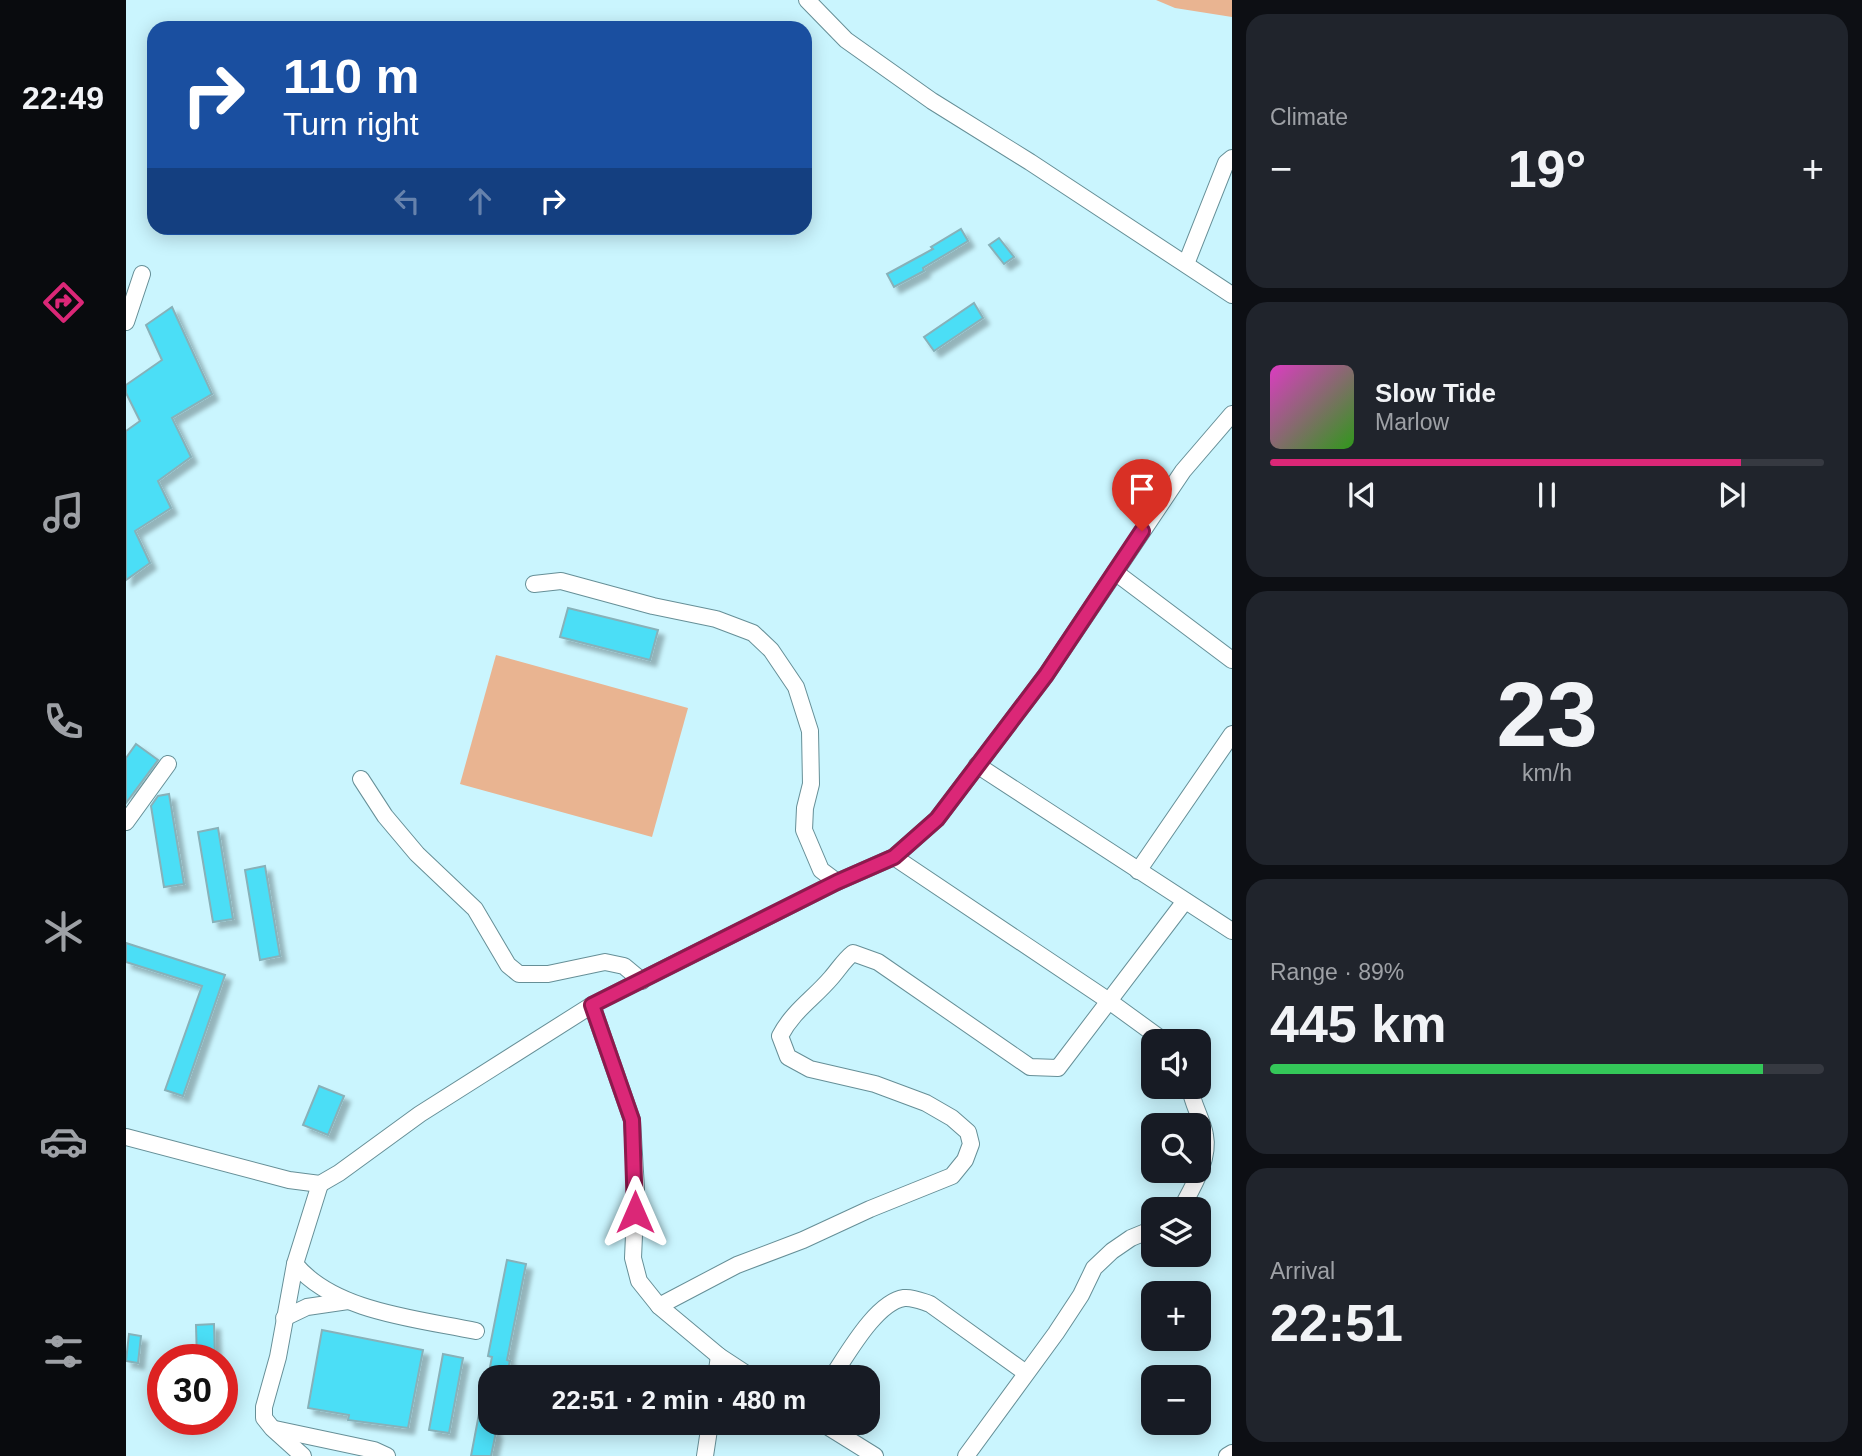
<!DOCTYPE html>
<meta charset="utf-8">
<style>
body{margin:0;font-family:Arial,sans-serif;background:#20242c;color:#f1f3f6;height:100vh;display:flex;flex-direction:column;font-size:26px;white-space:nowrap}
*{box-sizing:border-box;margin:0}
p{font-size:23px;color:#9ea1a6}
.icon{flex:none;width:38px;height:38px;fill:none;stroke:currentColor;stroke-width:2;stroke-linecap:round;stroke-linejoin:round}
.map{position:relative;flex:1;overflow:hidden}
.side{display:flex;flex-direction:column;gap:14px;padding:14px;background:#0d0f14;width:630px}
.side>*{flex:none}
.banner{position:absolute;left:21px;top:21px;width:665px;height:214px;border-radius:21px;box-shadow:0 4px 18px #0003;background:#1a4fa0;color:#fff;overflow:hidden}
.buttons{position:absolute;left:1015px;top:1029px;display:grid;gap:14px}
.buttons a{display:grid;place-items:center;width:70px;height:70px;border-radius:14px;background:#171b24;box-shadow:0 4px 18px #0003;font-size:35px}
.speed{position:absolute;left:21px;top:1344px;display:flex;gap:14px;font-size:35px;font-weight:700;text-align:center}
.speed>*{display:grid;place-content:center;width:91px;height:91px;border-radius:50%;background:#171b24;box-shadow:0 4px 18px #0003;line-height:1}
.speed .limit{border:10px solid #d22;background:#fff;color:#111}
.pin{position:absolute;display:grid;place-items:center;width:60px;height:60px;color:#fff;margin:-72px -30px;border-radius:50% 50% 50% 0;rotate:-45deg;box-shadow:0 0 7px #0007}
.pin .icon{rotate:45deg}
.me{position:absolute;width:77px;margin:-38px;rotate:0deg;stroke-linejoin:round;filter:drop-shadow(0 0 5px #0008)}
.turn{display:flex;align-items:center;gap:24px;height:147px;padding:0 21px;font-size:32px}
.turn .icon{width:91px;height:91px;stroke-width:2.5}
.turn b{display:block;font-size:49px;line-height:60px}
.lanes{display:flex;align-items:center;height:66px;padding:0 21px;background:#0003;justify-content:center;gap:35px;direction:ltr}
.lanes .off{opacity:.35}
.big{font-size:52px;font-weight:600;line-height:1.1}
.side .tile{flex:1;display:flex;flex-direction:column;justify-content:center;gap:10px;min-width:0;padding:0 24px;border-radius:21px;background:#20242c}
.side .dial{align-items:center;gap:0}
.dial b{font-size:91px;line-height:1}
.song{display:flex;align-items:center;gap:21px}
.cover{width:84px;height:84px;border-radius:10px;background:linear-gradient(135deg,hsl(310 70% 55%),hsl(110 70% 35%))}
.played{height:7px;border-radius:4px;background:linear-gradient(90deg,#db2777 85%,#363941 85%)}
.keys{display:flex;justify-content:space-around;direction:ltr}
.heat{display:flex;justify-content:space-between;align-items:center;font-size:38px;direction:ltr}
.charge{height:10px;border-radius:5px;background:linear-gradient(90deg,#34c759 89%,#363941 0)}
.trip{position:absolute;left:352px;top:1365px;width:402px;height:70px;border-radius:21px;background:#171b24;box-shadow:0 4px 18px #0003;font-weight:600;line-height:70px;text-align:center}
main{display:flex;flex:1;min-height:0}
.tab-bar{display:flex;flex-direction:column;width:126px;justify-content:space-around;align-items:center;background:#090b0e;color:#9ea1a6}
.tab-bar .icon{width:49px;height:49px}
.tab-bar .current{color:#db2777}
.tab-bar b{font-size:32px;color:#f1f3f6}
.map>svg:first-child{display:block}
.green{fill:#e9b491}
.building{fill:#4bdef6;stroke:#87b1b9;stroke-width:2;filter:url(#shadow)}
.lines{fill:none;stroke-linecap:round;stroke-linejoin:round}
.minor-casing{stroke:#668f97;stroke-width:18}
.minor{stroke:#fff;stroke-width:16}
.route-casing{stroke:#8e194d;stroke-width:18}
.route{stroke:#db2777;stroke-width:12}
</style>
<main>
<nav class="tab-bar">
<b>22:49</b>
<svg class="icon current" aria-label="directions" viewBox="0 0 24 24"><path d="M12 3l9 9-9 9-9-9zM9 14v-3h6M13 9l2 2-2 2"/></svg>
<svg class="icon" aria-label="music" viewBox="0 0 24 24"><path d="M9 18V5l10-2v13"/><circle cx="6" cy="18" r="3"/><circle cx="16" cy="16" r="3"/></svg>
<svg class="icon" aria-label="phone" viewBox="0 0 24 24"><path d="M5 4h4l2 5-3 2q2 4 5 5l2-3 5 2v4C11 20 4 13 5 4z"/></svg>
<svg class="icon" aria-label="climate" viewBox="0 0 24 24"><path d="M12 3v18M4 7l16 10M4 17L20 7"/></svg>
<svg class="icon" aria-label="car" viewBox="0 0 24 24"><path d="M5 17H2v-5l4-1 3-4h7l3 4 3 1v5h-3M9 17h6M6 11h13"/><circle cx="7" cy="17" r="2"/><circle cx="17" cy="17" r="2"/></svg>
<svg class="icon" aria-label="filters" viewBox="0 0 24 24"><path d="M4 7h16M4 17h16"/><circle cx="9" cy="7" r="2"/><circle cx="15" cy="17" r="2"/></svg>
</nav>
<div class="map">
<svg width="1106" height="1456" viewBox="0 0 1106 1456">
<defs>
<filter id="shadow"><feDropShadow dx="6" dy="6" stdDeviation="2" flood-color="#0004"/></filter>
</defs>
<rect width="100%" height="100%" fill="#caf5fe"/>
<g class="green">
<polygon points="1030,0 1106,0 1106,17 1049,8"/>
<polygon points="370,655 562,708 526,837 334,784"/>
</g>
<g class="building">
<polygon points="835,229 842,241 797,268 798,271 768,287 761,274 807,249 805,247"/>
<polygon points="873,238 888,257 878,264 863,245"/>
<polygon points="848,303 857,318 808,351 798,337"/>
<polygon points="46,307 86,394 46,418 65,457 32,481 45,508 9,531 24,563 0,580 0,431 14,421 0,393 0,385 36,360 20,325"/>
<polygon points="442,608 532,630 524,660 434,637"/>
<polygon points="10,744 32,760 0,803 0,758"/>
<polygon points="43,794 58,884 38,887 25,806 32,796"/>
<polygon points="92,828 107,919 87,922 72,832"/>
<polygon points="139,866 154,956 134,960 119,870"/>
<polygon points="0,943 99,975 57,1096 39,1090 76,986 0,962"/>
<polygon points="193,1086 218,1096 202,1135 177,1125"/>
<polygon points="381,1260 400,1264 381,1360 384,1361 380,1377 362,1377 366,1357 362,1356"/>
<polygon points="88,1324 89,1360 71,1360 70,1325"/>
<polygon points="196,1330 297,1350 282,1428 222,1420 223,1415 182,1408"/>
<polygon points="3,1334 15,1336 12,1363 0,1361"/>
<polygon points="317,1354 337,1358 323,1433 303,1430"/>
<polygon points="359,1382 364,1382 364,1423 369,1423 367,1431 370,1432 365,1456 345,1456"/>
</g>
<g class="lines">
<defs>
<g id="minor">
<polyline points="681,0 720,40 806,101 904,162 1106,295"/>
<polyline points="1060,264 1100,163 1106,158"/>
<polyline points="0,322 16,274"/>
<polyline points="989,572 1106,660"/>
<polyline points="408,584 435,581 527,606 590,619 627,633 645,650 670,687 684,731 685,784 679,808 678,830 695,870 711,882"/>
<polyline points="851,765 1106,931"/>
<polyline points="235,779 259,816 291,854 349,909 382,965 393,974 422,974 479,962 498,966 516,981"/>
<polyline points="0,822 42,764"/>
<polyline points="768,857 983,1001 1038,1041"/>
<polyline points="1012,871 1106,734"/>
<polyline points="466,1005 506,1120 510,1189 507,1258 513,1281 533,1306 593,1356 625,1377"/>
<polyline points="0,1137 163,1180 194,1184 213,1173 294,1114 466,1005 711,882 768,857 811,819 920,675 1057,471 1106,414"/>
<path d="M1055,1209c11,-21 29,-49 24,-74 -3,-17 -13,-31 -15,-48"/>
<path d="M169,1264c39,48 124,55 181,67"/>
<path d="M533,1306l78,-41 66,-25 67,-31 82,-33 13,-16 6,-16 -3,-12 -16,-14 -26,-15 -51,-19 -65,-15 -22,-12 -8,-21c13,-25 33,-37 51,-58 8,-9 13,-18 22,-25l25,9 152,105 28,1 127,-167"/>
<polyline points="158,1318 181,1307 222,1301"/>
<polyline points="590,1377 593,1356"/>
<path d="M706,1377c15,-22 44,-75 72,-79 9,-1 17,3 26,6l96,69"/>
<polyline points="696,1423 749,1456"/>
<polyline points="149,1429 248,1450 261,1456"/>
<polyline points="177,1456 146,1428 138,1418 138,1407 152,1357 169,1264 194,1184"/>
<polyline points="579,1456 584,1423"/>
<polyline points="840,1456 930,1333 955,1295 968,1268 986,1251 1005,1238 1027,1229"/>
<polyline points="1101,1456 1106,1453"/>
</g>
</defs>
<use href="#minor" class="minor-casing"/>
<use href="#minor" class="minor"/>
</g>
<g class="lines">
<defs>
<polyline id="route" points="509,1212 506,1120 466,1005 711,882 768,857 811,819 920,675 1016,531"/>
</defs>
<use href="#route" class="route-casing"/>
<use href="#route" class="route"/>
</g>
</svg>
<div class="buttons">
<a><svg class="icon" aria-label="sound" viewBox="0 0 24 24"><path d="M4 9h4l5-4v14l-5-4H4zM17 9q2 3 0 6"/></svg></a>
<a><svg class="icon" aria-label="search" viewBox="0 0 24 24"><circle cx="10" cy="10" r="6"/><path d="M15 15l6 6"/></svg></a>
<a><svg class="icon" aria-label="layers" viewBox="0 0 24 24"><path d="M12 4l9 5-9 5-9-5zM3 14l9 5 9-5"/></svg></a>
<a>+</a>
<a>−</a>
</div>
<div class="speed"><div class="limit">30</div></div>
<div class="pin" style="left:1016px;top:531px;background:#d93025"><svg class="icon" aria-label="arrive" viewBox="0 0 24 24"><path d="M6 21V4h12l-3 4 3 4H6"/></svg></div>
<svg class="me" style="left:509px;top:1212px" viewBox="-20 -20 40 40"><path d="M0-17L14 15 0 8-14 15z" fill="#db2777" stroke="#fff" stroke-width="4"/></svg>
<div class="trip">22:51 · 2 min · 480 m</div>
<div class="banner">
<div class="turn"><svg class="icon" aria-label="right" viewBox="0 0 24 24"><path d="M7 20v-9h11M14 6l5 5-5 5"/></svg><div><b>110 m</b>Turn right</div></div>
<div class="lanes"><svg class="icon off" aria-label="left" viewBox="0 0 24 24"><path d="M17 20v-9H6M10 6l-5 5 5 5"/></svg><svg class="icon off" aria-label="ahead" viewBox="0 0 24 24"><path d="M12 20V5M6 11l6-6 6 6"/></svg><svg class="icon" aria-label="right" viewBox="0 0 24 24"><path d="M7 20v-9h11M14 6l5 5-5 5"/></svg></div>
</div>
</div>
<section class="side">
<div class="tile"><p>Climate</p>
<div class="heat"><a>−</a><b class="big">19°</b><a>+</a></div>
</div>
<div class="tile">
<div class="song"><i class="cover"></i><div><b>Slow Tide</b><p>Marlow</p></div></div>
<div class="played"></div>
<div class="keys"><svg class="icon" aria-label="previous" viewBox="0 0 24 24"><path d="M18 5L8 12l10 7zM5 5v14"/></svg><svg class="icon" aria-label="pause" viewBox="0 0 24 24"><path d="M8 5v14M16 5v14"/></svg><svg class="icon" aria-label="next" viewBox="0 0 24 24"><path d="M6 5l10 7-10 7zM19 5v14"/></svg></div>
</div>
<div class="tile dial"><b>23</b><p>km/h</p></div>
<div class="tile"><p>Range · 89%</p><b class="big">445 km</b><div class="charge"></div></div>
<div class="tile"><p>Arrival</p><b class="big">22:51</b></div>
</section>
</main>
